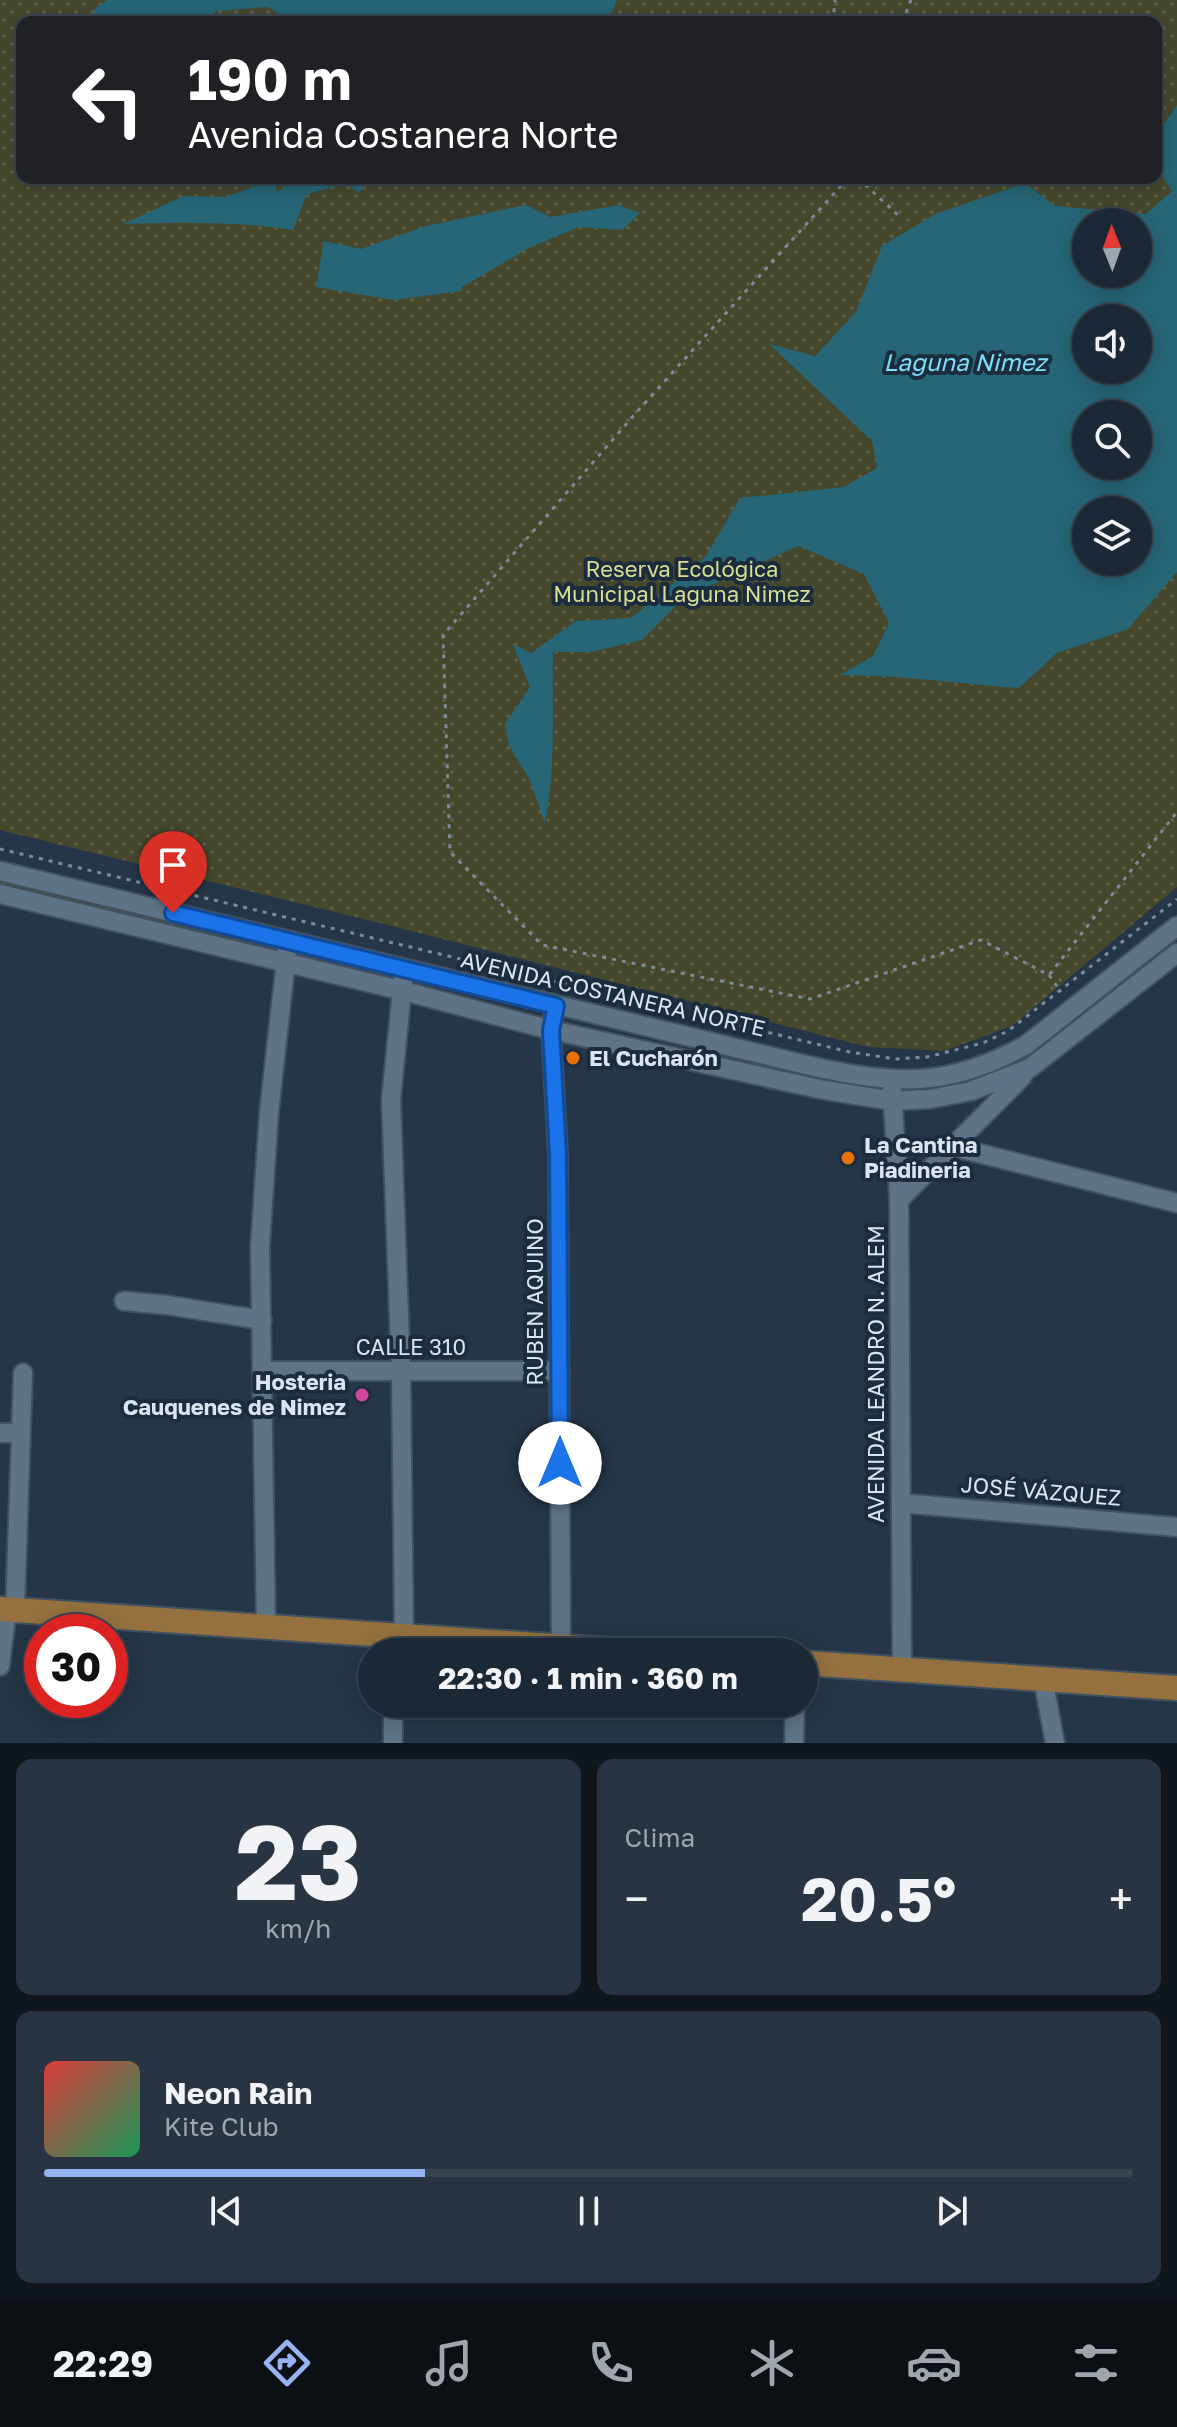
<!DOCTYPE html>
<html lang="es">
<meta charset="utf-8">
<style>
body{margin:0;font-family:"Golos Text",sans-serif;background:#283441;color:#f1f3f6;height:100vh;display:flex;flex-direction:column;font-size:30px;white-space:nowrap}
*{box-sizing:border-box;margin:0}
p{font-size:26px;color:#a0a6ad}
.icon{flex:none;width:44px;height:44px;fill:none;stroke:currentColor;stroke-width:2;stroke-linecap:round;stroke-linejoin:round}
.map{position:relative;height:1743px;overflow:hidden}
.details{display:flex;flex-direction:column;gap:16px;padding:16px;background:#0f161d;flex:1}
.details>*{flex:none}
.top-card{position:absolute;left:16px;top:16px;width:1146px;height:168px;border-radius:16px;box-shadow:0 4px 20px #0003,0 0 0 2px #394450;background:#202124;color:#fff;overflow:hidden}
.needle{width:52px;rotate:359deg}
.tools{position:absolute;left:1072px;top:208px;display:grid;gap:16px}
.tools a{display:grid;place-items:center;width:80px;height:80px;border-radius:50%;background:#1b2835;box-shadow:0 4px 20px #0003,0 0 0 2px #394450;font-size:40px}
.speed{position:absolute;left:24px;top:1614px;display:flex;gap:16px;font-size:40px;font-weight:700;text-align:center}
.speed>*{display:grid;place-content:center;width:104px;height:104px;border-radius:50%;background:#1b2835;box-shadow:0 4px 20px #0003,0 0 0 2px #394450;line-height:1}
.speed .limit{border:12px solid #d22;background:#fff;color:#111}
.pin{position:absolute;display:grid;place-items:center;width:68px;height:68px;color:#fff;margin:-82px -34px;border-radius:50% 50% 50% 0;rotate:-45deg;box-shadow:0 0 8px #0007}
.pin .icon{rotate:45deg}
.me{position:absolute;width:88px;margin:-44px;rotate:0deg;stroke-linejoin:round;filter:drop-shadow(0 0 6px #0008)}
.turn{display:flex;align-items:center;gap:28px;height:168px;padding:0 40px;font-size:36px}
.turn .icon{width:104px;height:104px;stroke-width:2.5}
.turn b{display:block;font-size:56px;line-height:68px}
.big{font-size:60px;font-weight:700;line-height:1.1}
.details .widget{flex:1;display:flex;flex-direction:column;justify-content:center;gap:12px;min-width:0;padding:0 28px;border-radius:16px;background:#283441}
.details .dial{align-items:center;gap:0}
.dial b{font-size:104px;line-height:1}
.song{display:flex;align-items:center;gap:24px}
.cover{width:96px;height:96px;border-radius:12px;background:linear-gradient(135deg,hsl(0 70% 55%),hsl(150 70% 35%))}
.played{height:8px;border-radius:4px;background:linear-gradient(90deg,#95b2f1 35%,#394450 35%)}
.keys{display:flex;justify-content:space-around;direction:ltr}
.heat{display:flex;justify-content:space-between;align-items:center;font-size:44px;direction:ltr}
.details .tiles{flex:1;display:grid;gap:16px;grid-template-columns:1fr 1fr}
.widget:last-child{grid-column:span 2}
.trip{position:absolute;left:358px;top:1638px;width:460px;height:80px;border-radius:40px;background:#1b2835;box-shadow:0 4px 20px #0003,0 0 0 2px #394450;font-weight:700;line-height:80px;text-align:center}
.menu{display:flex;height:128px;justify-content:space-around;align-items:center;background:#0b1015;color:#a0a6ad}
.menu .icon{width:56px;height:56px}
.menu .selected{color:#95b2f1}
.menu b{font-size:36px;color:#f1f3f6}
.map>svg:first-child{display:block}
.green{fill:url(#green-dots);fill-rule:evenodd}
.water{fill:#266677;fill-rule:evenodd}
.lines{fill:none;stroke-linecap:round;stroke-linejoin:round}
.minor-casing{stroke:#415160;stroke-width:22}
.major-casing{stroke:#415160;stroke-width:28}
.path{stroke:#7c8b99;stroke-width:3;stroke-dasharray:4 6;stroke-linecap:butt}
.minor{stroke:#5f7387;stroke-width:18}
.major{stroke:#94713e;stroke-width:24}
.route-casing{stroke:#114b97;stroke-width:20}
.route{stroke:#1a73e8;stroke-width:14}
.food-dot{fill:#e8710a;stroke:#1a2c3d;stroke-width:3}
.hotel-dot{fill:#d1479c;stroke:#1a2c3d;stroke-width:3}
.labels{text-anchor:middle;stroke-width:8;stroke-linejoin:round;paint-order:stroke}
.park-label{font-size:22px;fill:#d9de90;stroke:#1a2c3d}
.street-label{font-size:22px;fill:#d9e5f0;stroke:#1a2c3d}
.poi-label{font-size:22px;font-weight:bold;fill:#d9e5f0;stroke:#1a2c3d;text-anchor:start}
.water-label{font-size:24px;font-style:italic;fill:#7ddefa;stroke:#1a2c3d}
</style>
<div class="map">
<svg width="1177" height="1743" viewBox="0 0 1177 1743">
<defs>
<pattern id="green-dots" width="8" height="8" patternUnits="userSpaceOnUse" patternTransform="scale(2)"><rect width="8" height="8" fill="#46482d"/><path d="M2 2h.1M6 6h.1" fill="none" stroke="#60624c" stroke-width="1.8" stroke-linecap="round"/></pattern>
</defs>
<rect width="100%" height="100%" fill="#243647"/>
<g class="green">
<path d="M0,0h1177v887l-165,139 -68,25 -76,-4 -488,-124 -380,-93zM22,22h1134v156h-1134zM1086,222h52v52h-52zM1086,318h52v52h-52zM1086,414h52v52h-52zM1086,510h52v52h-52z"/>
<polygon points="0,878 255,940 256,945 251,946 0,886"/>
</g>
<g class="water">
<polygon points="107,0 617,0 612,12 595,22 291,22 268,7 217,11 202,22 93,22 93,10"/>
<path d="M1177,105v467l-49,57 -71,24 -38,35c-60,-4 -118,-13 -179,-13l33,-19 16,-33 -25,-49 -66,-28 -113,51 -43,43 -60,14 3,-2h-32c-1,59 3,114 -8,172l-15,-44 -21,-34 -4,-22 25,-37 -17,-43 18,9 45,-32 55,-3 74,-61 35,-59 104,-11 33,-19 -5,-27 -103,-97 46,12 41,-44 26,-66 53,-32 90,-31 30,23 91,8 26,-23 -16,-24v-31zM1086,222h52v52h-52zM1086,318h52v52h-52zM1086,414h52v52h-52zM1086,510h52v52h-52z"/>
<path d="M277,178l-1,14 26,-14h64l-6,15 -15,-9 -38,10 -14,36c-57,-9 -113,-8 -170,-6l61,-28 41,1z"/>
<polygon points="526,205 550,217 619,205 640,213 622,230 579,227 529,248 462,287 462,291 393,300 316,287 324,241 361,249 426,226"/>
</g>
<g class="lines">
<defs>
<g id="minor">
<path d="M0,871l811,195c84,19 138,22 215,-21l151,-119"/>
<polyline points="0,894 400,990 551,1030 824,1090 893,1101 930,1099 971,1091 1030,1068 1177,953"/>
<polyline points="403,980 391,1100 401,1372 404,1636"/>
<polyline points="553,1018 551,1030 558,1154 561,1647"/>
<polyline points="892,1090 899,1200 902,1669"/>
<polyline points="954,1147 1177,1203"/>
<polyline points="899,1200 1023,1076"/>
<polyline points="124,1301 167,1305 262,1320"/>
<polyline points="263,1371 560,1371"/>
<polyline points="0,1433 21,1433"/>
<polyline points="901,1503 1177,1527"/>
<polyline points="15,1610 23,1373"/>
<polyline points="266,1627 260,1247 269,1112 287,951"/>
<polyline points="0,1666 7,1610"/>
<polyline points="1043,1679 1055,1743"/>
<polyline points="393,1704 393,1743"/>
<polyline points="794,1743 795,1704"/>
</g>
<g id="major">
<polyline points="0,1609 640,1652"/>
<polyline points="804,1663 1177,1688"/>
</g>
</defs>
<use href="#minor" class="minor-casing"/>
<use href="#major" class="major-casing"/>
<g class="path">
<polyline points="833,22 835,0"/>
<polyline points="902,22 911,0"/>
<polyline points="848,178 635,414 443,635 450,852 542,945 810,999 981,940 1049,975 1177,812"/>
<polyline points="858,178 899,216"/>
<polyline points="0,849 850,1052 895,1059 927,1057 983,1043 1008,1031 1177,899"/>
<polyline points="1049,975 1061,992"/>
</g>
<use href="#minor" class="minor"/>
<use href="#major" class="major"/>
</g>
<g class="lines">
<defs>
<polyline id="route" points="173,913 556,1006 551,1030 558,1154 560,1463"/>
</defs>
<use href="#route" class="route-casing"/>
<use href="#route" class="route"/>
</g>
<g class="food-dot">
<circle cx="573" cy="1058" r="8"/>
<circle cx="848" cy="1158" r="8"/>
</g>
<circle class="hotel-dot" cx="362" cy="1395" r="8"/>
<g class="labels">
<g class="park-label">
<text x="682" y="577">Reserva Ecológica<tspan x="682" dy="25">Municipal Laguna Nimez</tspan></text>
</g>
<g class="street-label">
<text transform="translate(613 994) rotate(13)" y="8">AVENIDA COSTANERA NORTE</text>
<text transform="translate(535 1302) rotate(-90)" y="8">RUBEN AQUINO</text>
<text x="411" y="1355">CALLE 310</text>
<text transform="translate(876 1374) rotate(-90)" y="8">AVENIDA LEANDRO N. ALEM</text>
<text transform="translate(1041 1491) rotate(5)" y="8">JOSÉ VÁZQUEZ</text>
</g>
<g class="poi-label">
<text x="589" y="1066">El Cucharón</text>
<text x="864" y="1153">La Cantina<tspan x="864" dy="25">Piadineria</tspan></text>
<text x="346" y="1390" text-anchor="end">Hosteria<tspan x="346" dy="25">Cauquenes de Nimez</tspan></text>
</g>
<g class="water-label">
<text x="965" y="371">Laguna Nimez</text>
</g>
</g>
</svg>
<div class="tools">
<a><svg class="needle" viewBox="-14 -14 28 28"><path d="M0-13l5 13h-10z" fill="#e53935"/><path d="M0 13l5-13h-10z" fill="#a0a6ad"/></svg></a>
<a><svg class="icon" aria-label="sound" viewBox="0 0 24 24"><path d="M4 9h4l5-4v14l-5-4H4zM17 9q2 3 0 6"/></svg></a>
<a><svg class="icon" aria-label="search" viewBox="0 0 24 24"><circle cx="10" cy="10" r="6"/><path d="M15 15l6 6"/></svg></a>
<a><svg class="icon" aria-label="layers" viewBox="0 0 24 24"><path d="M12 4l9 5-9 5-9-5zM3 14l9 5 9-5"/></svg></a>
</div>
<div class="speed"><div class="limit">30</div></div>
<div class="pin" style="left:173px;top:913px;background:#d93025"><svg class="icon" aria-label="arrive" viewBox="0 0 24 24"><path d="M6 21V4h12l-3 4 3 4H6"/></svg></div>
<svg class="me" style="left:560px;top:1463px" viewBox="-20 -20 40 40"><circle r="19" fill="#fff"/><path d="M0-13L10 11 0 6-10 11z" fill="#1a73e8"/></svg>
<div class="trip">22:30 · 1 min · 360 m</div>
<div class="top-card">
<div class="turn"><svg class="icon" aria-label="left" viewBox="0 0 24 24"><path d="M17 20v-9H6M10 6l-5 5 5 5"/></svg><div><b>190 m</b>Avenida Costanera Norte</div></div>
</div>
</div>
<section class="details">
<div class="tiles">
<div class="widget dial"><b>23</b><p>km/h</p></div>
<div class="widget"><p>Clima</p>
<div class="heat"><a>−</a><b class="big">20.5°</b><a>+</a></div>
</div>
<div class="widget">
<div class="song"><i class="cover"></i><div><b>Neon Rain</b><p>Kite Club</p></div></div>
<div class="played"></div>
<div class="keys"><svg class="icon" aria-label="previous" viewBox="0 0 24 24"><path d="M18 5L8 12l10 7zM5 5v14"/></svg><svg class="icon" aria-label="pause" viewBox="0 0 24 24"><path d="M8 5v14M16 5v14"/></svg><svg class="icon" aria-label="next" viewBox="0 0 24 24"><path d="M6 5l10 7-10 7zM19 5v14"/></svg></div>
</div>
</div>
</section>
<nav class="menu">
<b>22:29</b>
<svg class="icon selected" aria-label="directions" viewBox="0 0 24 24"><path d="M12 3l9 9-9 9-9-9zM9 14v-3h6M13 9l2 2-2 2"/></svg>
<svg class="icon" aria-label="music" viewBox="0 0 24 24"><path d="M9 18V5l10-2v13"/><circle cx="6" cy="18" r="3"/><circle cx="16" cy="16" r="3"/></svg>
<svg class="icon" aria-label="phone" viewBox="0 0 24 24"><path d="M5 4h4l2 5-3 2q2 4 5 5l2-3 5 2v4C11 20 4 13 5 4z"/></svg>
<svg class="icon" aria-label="climate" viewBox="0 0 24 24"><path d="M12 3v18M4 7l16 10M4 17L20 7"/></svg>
<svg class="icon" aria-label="car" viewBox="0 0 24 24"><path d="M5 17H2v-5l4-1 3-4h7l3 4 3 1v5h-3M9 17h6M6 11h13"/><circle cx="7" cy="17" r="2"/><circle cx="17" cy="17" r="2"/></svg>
<svg class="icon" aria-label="filters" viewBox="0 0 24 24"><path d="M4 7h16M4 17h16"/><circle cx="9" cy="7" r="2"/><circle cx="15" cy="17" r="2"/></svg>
</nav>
